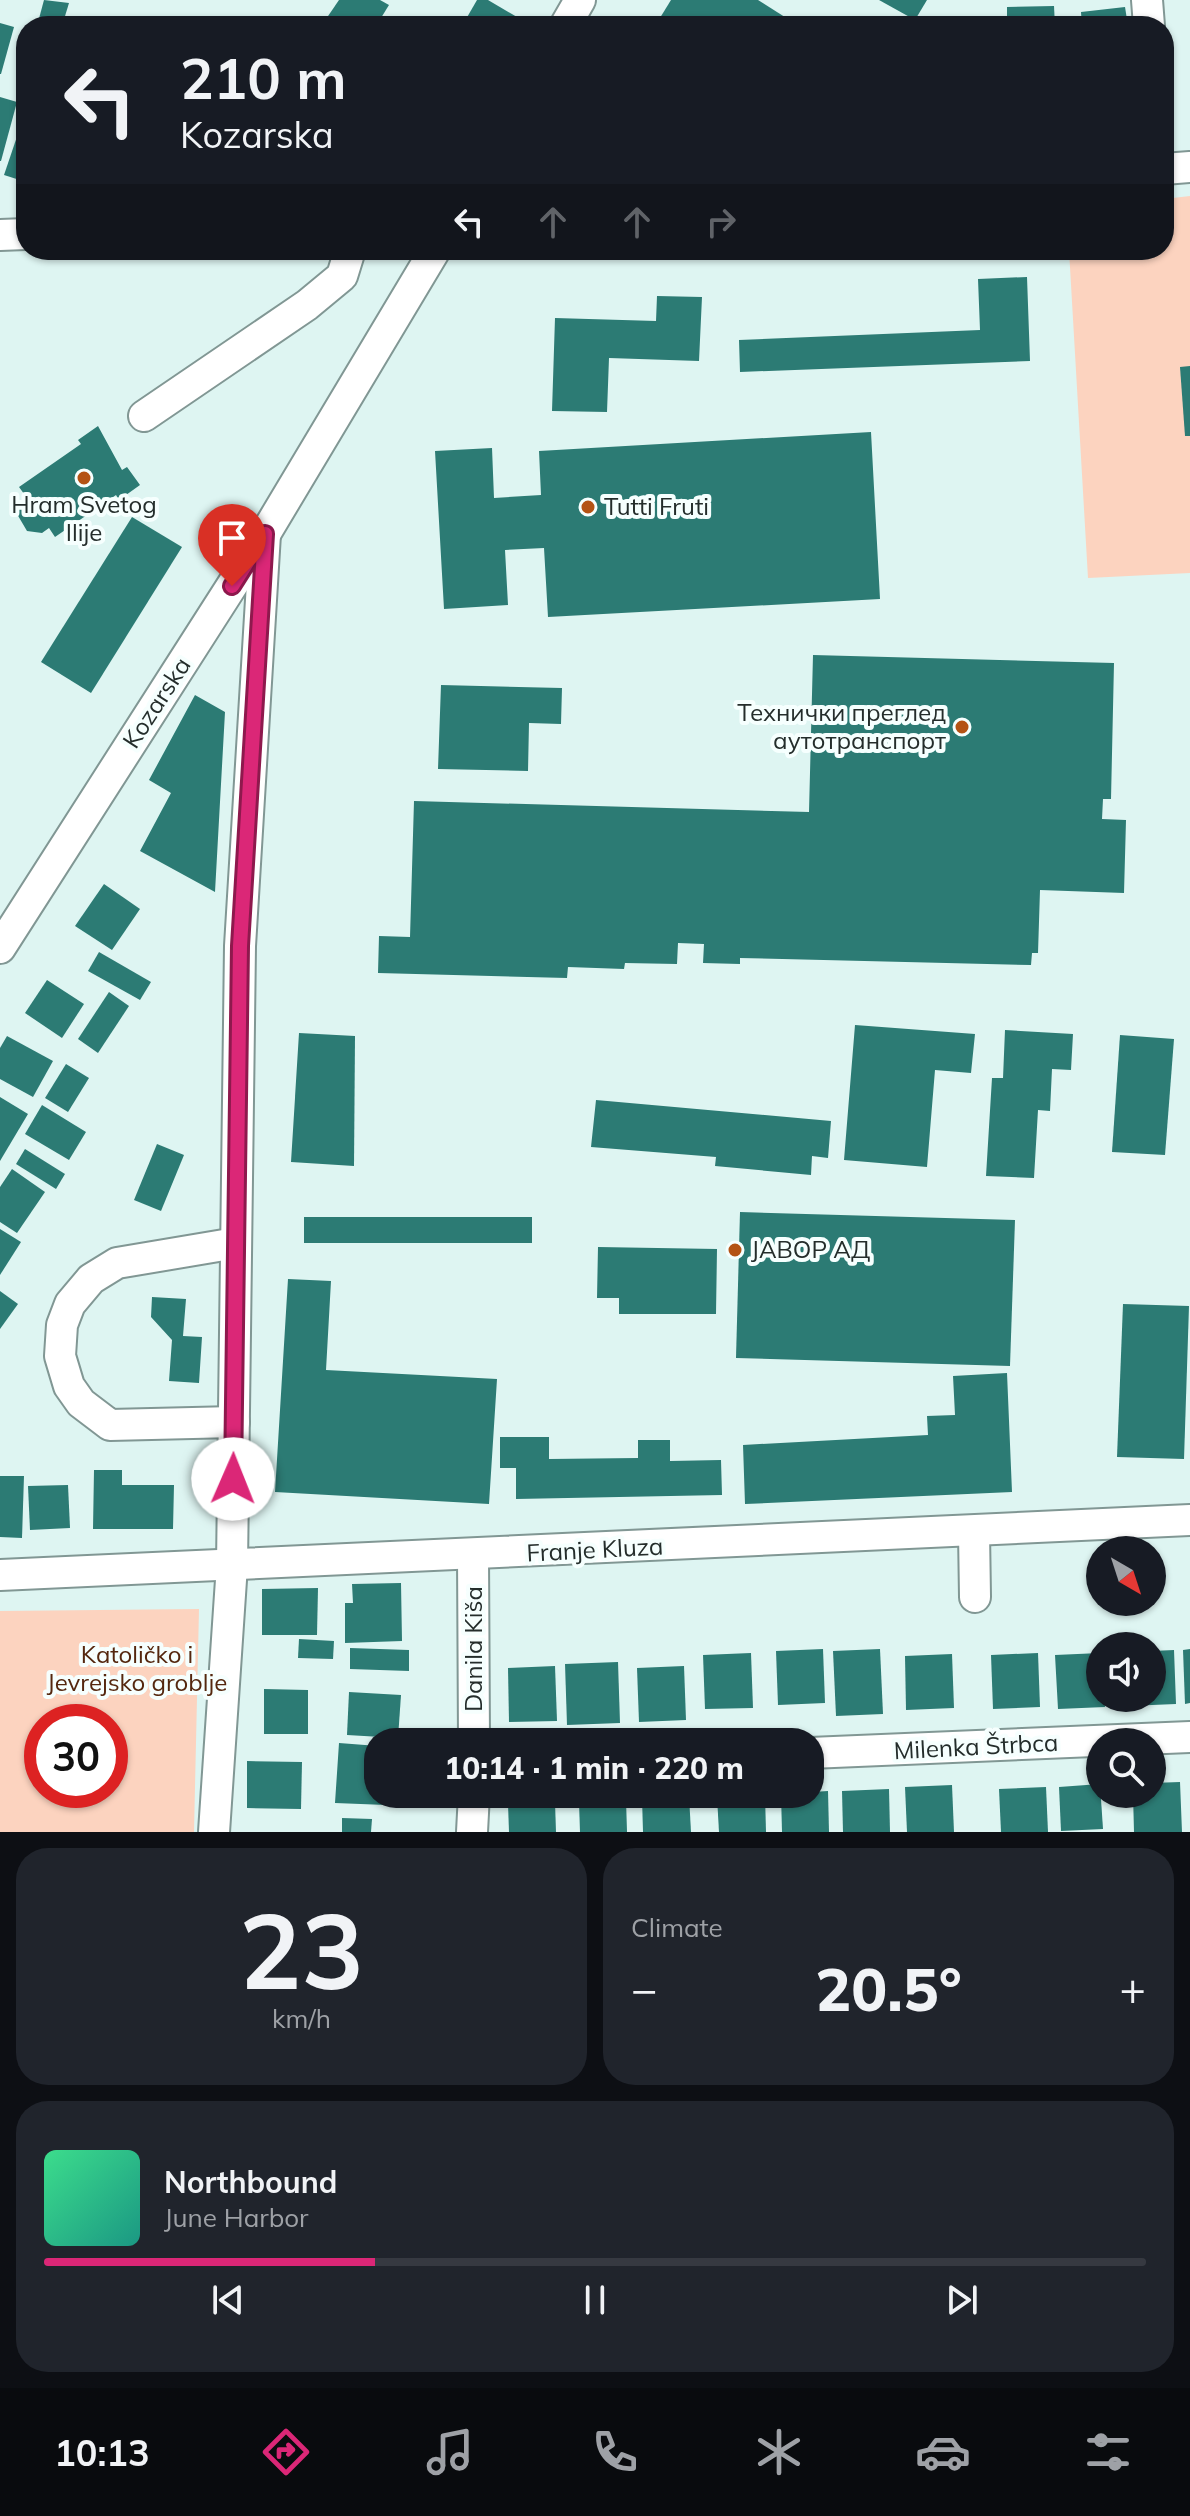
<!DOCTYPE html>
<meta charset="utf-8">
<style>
body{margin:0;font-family:Mulish,sans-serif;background:#20242c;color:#f1f3f6;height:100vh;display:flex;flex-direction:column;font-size:30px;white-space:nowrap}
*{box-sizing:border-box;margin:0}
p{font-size:26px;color:#9ea1a6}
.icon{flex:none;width:44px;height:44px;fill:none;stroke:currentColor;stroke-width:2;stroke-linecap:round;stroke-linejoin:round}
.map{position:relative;height:1832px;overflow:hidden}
.side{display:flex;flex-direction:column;gap:16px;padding:16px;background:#0d0f14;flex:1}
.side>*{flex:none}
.top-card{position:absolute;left:16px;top:16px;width:1158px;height:244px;border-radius:32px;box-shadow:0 2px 6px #0004;background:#171b24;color:#f1f3f6;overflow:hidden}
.needle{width:52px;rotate:141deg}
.tools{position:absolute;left:1086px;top:1536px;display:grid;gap:16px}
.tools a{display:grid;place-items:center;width:80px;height:80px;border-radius:50%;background:#171b24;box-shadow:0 2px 6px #0004;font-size:40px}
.speed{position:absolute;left:24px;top:1704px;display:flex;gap:16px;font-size:40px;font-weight:700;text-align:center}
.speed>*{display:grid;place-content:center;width:104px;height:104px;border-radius:50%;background:#171b24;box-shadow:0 2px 6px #0004;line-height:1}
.speed .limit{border:12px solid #d22;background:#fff;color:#111}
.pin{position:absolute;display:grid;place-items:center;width:68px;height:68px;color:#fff;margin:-82px -34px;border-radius:50% 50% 50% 0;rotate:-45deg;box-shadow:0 0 8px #0007}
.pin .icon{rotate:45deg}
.me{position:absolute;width:88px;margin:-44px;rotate:1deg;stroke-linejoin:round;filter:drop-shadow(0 0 6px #0008)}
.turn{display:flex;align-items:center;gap:28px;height:168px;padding:0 32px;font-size:36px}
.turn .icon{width:104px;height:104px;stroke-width:2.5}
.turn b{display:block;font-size:56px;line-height:68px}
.lanes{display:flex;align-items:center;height:76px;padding:0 32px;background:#0003;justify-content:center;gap:40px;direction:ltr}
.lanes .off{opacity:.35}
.big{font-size:60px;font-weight:800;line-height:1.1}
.side .card{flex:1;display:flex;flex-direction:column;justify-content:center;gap:12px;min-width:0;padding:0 28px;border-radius:32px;background:#20242c}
.side .dial{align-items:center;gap:0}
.dial b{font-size:104px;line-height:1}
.song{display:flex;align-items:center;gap:24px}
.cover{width:96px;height:96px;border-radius:12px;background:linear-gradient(135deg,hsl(150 70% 55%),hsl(170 70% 35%))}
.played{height:8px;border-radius:4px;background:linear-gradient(90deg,#db2777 30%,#363941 30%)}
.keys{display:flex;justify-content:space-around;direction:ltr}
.heat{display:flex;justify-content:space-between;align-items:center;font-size:44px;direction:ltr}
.side .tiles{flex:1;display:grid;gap:16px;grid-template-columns:1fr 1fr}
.card:last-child{grid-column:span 2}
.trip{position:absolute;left:364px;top:1728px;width:460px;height:80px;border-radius:32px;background:#171b24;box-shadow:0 2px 6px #0004;font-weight:800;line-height:80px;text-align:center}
.tab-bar{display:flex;height:128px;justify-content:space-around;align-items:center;background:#090b0e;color:#9ea1a6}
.tab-bar .icon{width:56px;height:56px}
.tab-bar .on{color:#db2777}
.tab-bar b{font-size:36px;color:#f1f3f6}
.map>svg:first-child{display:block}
.green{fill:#fcd3bf;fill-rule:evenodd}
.building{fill:#2c7b74}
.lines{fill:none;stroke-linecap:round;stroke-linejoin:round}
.minor-casing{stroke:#819794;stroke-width:34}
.minor{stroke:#fff;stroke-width:30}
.route-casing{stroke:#8e194d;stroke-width:20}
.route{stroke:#db2777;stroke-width:14}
.poi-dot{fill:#b45314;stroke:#f6fffe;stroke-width:3}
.labels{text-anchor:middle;stroke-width:8;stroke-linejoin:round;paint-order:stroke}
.poi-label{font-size:24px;fill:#242d2b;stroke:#f6fffe;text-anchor:start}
.street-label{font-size:24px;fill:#242d2b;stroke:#f6fffe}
.park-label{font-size:24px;fill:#54270e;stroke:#f6fffe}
</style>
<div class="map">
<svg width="1190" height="1832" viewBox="0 0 1190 1832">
<rect width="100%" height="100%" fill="#def5f2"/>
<g class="green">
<polygon points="1190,196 1190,573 1088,578 1069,250 1164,250 1164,199"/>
<path d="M199,1609l-5,223h-194v-221zM42,1722h68v68h-68z"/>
</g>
<g class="building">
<polygon points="44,0 69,3 62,26 37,26"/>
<polygon points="339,0 380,0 389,5 376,26 333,26 324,22"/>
<polygon points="477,0 488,0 517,17 512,26 462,26"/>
<polygon points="671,0 758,0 799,26 655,26"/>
<polygon points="879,0 927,0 915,20"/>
<polygon points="1054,6 1055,26 1007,26 1007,7"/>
<polygon points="1125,7 1128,26 1082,26 1081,12"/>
<polygon points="0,23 14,27 1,74 0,74"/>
<polygon points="0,97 17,102 1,161 0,161"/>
<polygon points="25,113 26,113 26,182 4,175"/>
<polygon points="1027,277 1030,361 740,372 739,340 980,330 978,279"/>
<polygon points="657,296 702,297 699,361 609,358 607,412 552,411 555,318 656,321"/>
<polygon points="1190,366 1190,436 1185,436 1180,367"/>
<polygon points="98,426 122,470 127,467 140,485 119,500 116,495 55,537 49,528 42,533 27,531 17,514 21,502 27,498 19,487 81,444 78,440"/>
<polygon points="871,432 880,599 548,617 544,548 505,550 508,605 444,609 435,451 492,448 494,498 541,495 539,451"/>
<polygon points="132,517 182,547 91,693 41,662"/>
<polygon points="813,655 1114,663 1111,799 1103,799 1102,819 1126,820 1124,893 1040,890 1038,953 1032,953 1031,965 740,958 740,964 703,963 704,944 678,943 677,964 625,963 624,969 568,967 567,978 378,973 379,936 410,937 414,801 809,812"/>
<polygon points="441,685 562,688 561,724 529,723 528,771 438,769"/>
<polygon points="195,695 225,712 215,892 140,851 171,793 149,780"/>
<polygon points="104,884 140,909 112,950 75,926"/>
<polygon points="99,952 151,982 140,1000 88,971"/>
<polygon points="47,980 84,1004 62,1038 25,1013"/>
<polygon points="109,992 129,1006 98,1053 78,1039"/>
<polygon points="855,1025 975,1034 971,1073 935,1070 927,1167 844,1160"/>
<polygon points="1005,1030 1073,1034 1071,1070 1052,1069 1050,1111 1038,1110 1034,1178 986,1176 992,1078 1003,1078"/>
<polygon points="299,1033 355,1036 354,1166 291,1162"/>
<polygon points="1120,1035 1174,1039 1165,1155 1112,1152"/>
<polygon points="7,1036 53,1061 33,1097 0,1079 0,1048"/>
<polygon points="66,1064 89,1078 68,1112 45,1098"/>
<polygon points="0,1097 28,1114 0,1161"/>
<polygon points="596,1100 831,1121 828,1158 812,1156 811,1175 715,1166 716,1157 591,1147"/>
<polygon points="42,1105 86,1132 69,1160 25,1134"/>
<polygon points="157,1144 184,1155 161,1211 134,1200"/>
<polygon points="25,1149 65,1174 56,1189 16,1164"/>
<polygon points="12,1169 45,1192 17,1233 0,1222 0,1187"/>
<polygon points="740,1212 1015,1220 1010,1366 736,1358"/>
<rect x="304" y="1217" width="228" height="26"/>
<polygon points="0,1229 21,1242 0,1275"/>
<polygon points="598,1247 717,1249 716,1314 619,1314 619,1298 597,1298"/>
<polygon points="288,1279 331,1281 326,1370 497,1379 489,1504 275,1492"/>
<polygon points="0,1291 18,1304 0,1329"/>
<polygon points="152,1297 186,1299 183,1336 202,1337 199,1383 169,1381 172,1340 151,1317"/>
<polygon points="1123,1304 1189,1306 1184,1459 1117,1457"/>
<polygon points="1007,1373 1012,1492 745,1504 743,1445 928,1435 927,1416 955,1415 953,1376"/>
<polygon points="500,1437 549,1437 549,1459 638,1458 638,1440 670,1440 670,1461 721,1460 722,1495 516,1499 516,1468 500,1468"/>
<polygon points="94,1470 122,1470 122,1485 174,1485 173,1529 93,1529"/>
<polygon points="0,1476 24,1476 22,1538 0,1537"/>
<polygon points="68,1485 70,1528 30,1530 28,1486"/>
<polygon points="401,1583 402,1641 345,1643 345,1603 353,1603 352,1584"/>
<polygon points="318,1588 317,1635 262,1635 262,1589"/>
<polygon points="299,1639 334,1641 333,1659 298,1658"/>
<polygon points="350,1648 409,1650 409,1671 350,1669"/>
<polygon points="823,1649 825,1703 778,1705 776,1651"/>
<polygon points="880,1649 883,1714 836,1716 833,1651"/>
<polygon points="1190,1649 1190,1703 1185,1704 1183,1650"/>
<polygon points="1174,1650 1176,1704 1128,1706 1128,1698 1152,1698 1152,1651"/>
<polygon points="751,1653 753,1708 705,1709 703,1655"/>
<polygon points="1038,1653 1040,1707 993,1709 991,1655"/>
<polygon points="1100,1653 1100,1698 1104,1698 1105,1707 1058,1709 1055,1655"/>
<polygon points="952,1654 954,1708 906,1710 905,1656"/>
<polygon points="618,1662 620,1723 567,1725 565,1664"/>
<polygon points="555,1666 557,1721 509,1722 508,1668"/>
<polygon points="684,1666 686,1720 639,1722 637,1668"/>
<polygon points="264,1689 308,1690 308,1734 264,1734"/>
<polygon points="349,1692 401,1695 398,1738 347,1735"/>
<polygon points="339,1743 378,1746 378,1794 386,1794 386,1805 335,1803"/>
<polygon points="247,1761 302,1762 301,1809 247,1808"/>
<polygon points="1180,1782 1182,1832 1134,1832 1133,1794 1152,1794 1152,1783"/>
<polygon points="1100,1784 1103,1829 1061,1831 1059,1787"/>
<polygon points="952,1785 954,1832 907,1832 905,1787"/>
<polygon points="1046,1787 1048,1832 1001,1832 999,1789"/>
<polygon points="889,1789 890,1832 843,1832 842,1791"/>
<polygon points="828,1791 829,1832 782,1832 781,1794"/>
<polygon points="765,1795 766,1832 719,1832 717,1797"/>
<polygon points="689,1796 691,1832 643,1832 642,1798"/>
<polygon points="626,1800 627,1832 580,1832 579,1802"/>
<polygon points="555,1802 556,1832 509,1832 508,1804"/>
<polygon points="342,1818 372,1819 371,1832 342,1832"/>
</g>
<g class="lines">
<defs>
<g id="minor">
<polyline points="1147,0 1149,26"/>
<polyline points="565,26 580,0"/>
<polyline points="1164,169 1190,167"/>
<polyline points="0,235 26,234"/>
<polyline points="144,416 307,305 342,276 350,250"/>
<polyline points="0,948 265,534 435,250"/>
<polyline points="234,1422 110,1425 81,1403 69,1386 60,1356 62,1325 70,1304 91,1279 117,1263 236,1243"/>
<polyline points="974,1532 975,1597"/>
<polyline points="473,1555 474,1742"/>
<polyline points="0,1575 1190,1520"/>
<polyline points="810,1753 1190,1737"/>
<polyline points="214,1832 232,1565 240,946 265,534"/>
<polyline points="472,1832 474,1794"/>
</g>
</defs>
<use href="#minor" class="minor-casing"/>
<use href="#minor" class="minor"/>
</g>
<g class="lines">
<defs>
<polyline id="route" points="232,586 265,534 240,946 233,1479"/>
</defs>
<use href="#route" class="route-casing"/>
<use href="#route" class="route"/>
</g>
<g class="poi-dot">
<circle cx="84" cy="478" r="8"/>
<circle cx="588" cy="507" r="8"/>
<circle cx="962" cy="727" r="8"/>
<circle cx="735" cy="1250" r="8"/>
</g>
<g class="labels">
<g class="poi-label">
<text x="84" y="513" text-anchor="middle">Hram Svetog<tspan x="84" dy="28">Ilije</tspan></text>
<text x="604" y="515">Tutti Fruti</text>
<text x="946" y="721" text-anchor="end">Технички преглед<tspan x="946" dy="28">аутотранспорт</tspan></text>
<text x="751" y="1258">ЈАВОР АД</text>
</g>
<g class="street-label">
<text transform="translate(157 703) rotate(-57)" y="8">Kozarska</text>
<text transform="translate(595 1550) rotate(-3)" y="8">Franje Kluza</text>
<text transform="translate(474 1649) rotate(-90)" y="8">Danila Kiša</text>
<text transform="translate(976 1747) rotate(-3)" y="8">Milenka Štrbca</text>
</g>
<g class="park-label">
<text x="137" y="1663">Katoličko i<tspan x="137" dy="28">Jevrejsko groblje</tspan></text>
</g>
</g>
</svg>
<div class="tools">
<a><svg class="needle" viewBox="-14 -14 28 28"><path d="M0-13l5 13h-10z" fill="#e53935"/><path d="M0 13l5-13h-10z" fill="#9ea1a6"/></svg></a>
<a><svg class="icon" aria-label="sound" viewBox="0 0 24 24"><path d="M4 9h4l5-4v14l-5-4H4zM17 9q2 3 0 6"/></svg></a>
<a><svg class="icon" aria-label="search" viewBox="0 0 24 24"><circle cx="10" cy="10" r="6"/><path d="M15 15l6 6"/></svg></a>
</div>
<div class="speed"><div class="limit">30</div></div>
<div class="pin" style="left:232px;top:586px;background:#d93025"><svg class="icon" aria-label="arrive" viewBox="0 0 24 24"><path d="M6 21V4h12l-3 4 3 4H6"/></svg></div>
<svg class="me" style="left:233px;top:1479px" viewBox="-20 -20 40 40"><circle r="19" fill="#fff"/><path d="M0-13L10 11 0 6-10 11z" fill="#db2777"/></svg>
<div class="trip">10:14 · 1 min · 220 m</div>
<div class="top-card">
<div class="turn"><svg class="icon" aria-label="left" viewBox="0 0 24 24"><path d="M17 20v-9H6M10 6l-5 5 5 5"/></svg><div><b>210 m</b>Kozarska</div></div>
<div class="lanes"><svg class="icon" aria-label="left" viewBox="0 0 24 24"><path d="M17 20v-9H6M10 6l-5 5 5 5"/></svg><svg class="icon off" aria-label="ahead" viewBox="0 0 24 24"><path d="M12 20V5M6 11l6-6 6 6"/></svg><svg class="icon off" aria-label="ahead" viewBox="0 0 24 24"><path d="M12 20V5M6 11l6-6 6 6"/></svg><svg class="icon off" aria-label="right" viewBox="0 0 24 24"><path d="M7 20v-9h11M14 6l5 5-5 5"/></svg></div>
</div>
</div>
<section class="side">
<div class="tiles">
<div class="card dial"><b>23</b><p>km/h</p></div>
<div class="card"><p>Climate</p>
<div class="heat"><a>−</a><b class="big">20.5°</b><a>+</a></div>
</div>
<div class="card">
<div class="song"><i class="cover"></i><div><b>Northbound</b><p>June Harbor</p></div></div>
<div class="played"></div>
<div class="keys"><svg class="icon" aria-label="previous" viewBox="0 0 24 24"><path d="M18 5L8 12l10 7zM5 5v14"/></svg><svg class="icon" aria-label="pause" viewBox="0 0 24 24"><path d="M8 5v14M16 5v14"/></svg><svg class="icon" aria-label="next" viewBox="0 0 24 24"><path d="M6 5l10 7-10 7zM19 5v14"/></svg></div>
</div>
</div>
</section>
<nav class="tab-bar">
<b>10:13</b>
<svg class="icon on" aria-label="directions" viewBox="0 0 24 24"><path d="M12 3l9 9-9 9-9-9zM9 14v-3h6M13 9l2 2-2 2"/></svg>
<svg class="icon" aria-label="music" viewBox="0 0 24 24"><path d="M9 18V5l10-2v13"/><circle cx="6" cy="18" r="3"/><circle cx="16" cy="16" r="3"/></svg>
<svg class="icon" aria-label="phone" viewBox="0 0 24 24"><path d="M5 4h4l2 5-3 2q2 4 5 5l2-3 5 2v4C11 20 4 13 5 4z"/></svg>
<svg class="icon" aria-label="climate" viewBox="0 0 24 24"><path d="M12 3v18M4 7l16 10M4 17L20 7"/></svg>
<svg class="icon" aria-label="car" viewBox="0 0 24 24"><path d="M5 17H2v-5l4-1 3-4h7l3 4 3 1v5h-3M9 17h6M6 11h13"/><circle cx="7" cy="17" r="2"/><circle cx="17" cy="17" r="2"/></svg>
<svg class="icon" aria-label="filters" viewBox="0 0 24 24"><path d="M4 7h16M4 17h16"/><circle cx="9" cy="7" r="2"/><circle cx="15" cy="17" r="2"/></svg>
</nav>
